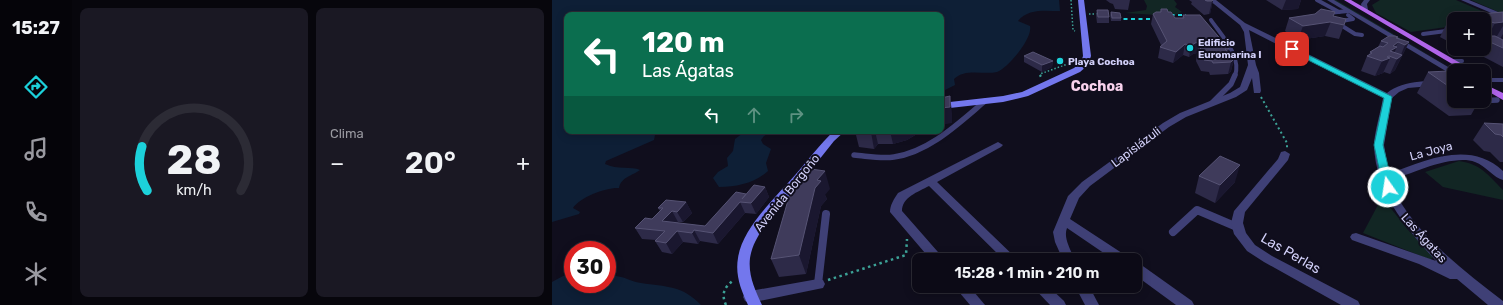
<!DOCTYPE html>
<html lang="es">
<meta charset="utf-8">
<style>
body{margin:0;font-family:Rubik,sans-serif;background:#1a1823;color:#f1f3f6;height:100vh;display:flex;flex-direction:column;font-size:15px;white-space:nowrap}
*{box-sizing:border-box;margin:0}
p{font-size:13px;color:#9a9aa1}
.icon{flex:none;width:22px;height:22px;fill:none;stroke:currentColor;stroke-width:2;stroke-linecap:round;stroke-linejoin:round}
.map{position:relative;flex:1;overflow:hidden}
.side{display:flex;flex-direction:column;gap:8px;padding:8px;background:#07060c;width:480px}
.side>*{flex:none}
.hud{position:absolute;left:12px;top:12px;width:380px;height:122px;border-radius:8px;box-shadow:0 2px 10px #0003,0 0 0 1px #2c2b35;background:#0b6e4f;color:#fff;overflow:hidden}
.tools{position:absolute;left:895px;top:12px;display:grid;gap:8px}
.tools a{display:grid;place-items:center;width:44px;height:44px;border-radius:8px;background:#0c0a16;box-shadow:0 2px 10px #0003,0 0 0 1px #2c2b35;font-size:20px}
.speed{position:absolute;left:12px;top:241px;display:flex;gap:8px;font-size:20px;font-weight:700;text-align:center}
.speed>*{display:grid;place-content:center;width:52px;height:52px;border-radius:50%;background:#0c0a16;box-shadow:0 2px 10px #0003,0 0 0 1px #2c2b35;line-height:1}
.speed .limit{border:6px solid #d22;background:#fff;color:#111}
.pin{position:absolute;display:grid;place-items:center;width:34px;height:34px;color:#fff;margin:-17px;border-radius:8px;box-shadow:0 2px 6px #0006}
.me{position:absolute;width:44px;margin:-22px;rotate:347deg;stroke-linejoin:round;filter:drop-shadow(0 0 3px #0008)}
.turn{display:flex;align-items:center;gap:14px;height:84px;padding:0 12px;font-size:18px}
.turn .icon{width:52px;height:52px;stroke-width:2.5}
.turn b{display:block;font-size:28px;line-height:34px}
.lanes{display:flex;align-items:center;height:38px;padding:0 12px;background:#0003;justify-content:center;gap:20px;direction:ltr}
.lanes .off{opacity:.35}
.big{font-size:30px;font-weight:600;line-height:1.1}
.side .tile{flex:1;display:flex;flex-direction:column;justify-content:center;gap:6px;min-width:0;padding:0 14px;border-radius:8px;background:#1a1823}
.side .dial{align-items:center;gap:0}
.dial svg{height:104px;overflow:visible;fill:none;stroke:#2c2b35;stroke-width:7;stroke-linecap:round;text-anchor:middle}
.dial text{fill:#f1f3f6;stroke:none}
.heat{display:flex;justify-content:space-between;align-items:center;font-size:22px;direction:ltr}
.side .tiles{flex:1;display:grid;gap:8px;grid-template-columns:repeat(2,1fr)}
.trip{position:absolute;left:360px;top:253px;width:230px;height:40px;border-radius:8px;background:#0c0a16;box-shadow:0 2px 10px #0003,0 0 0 1px #2c2b35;font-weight:600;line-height:40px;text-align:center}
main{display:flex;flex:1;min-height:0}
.dock{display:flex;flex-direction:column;width:72px;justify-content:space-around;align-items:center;background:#050409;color:#9a9aa1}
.dock .icon{width:28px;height:28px}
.dock .selected{color:#1cd1da}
.dock b{font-size:18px;color:#f1f3f6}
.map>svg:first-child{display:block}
.green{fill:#122624}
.water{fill:#0e1f36}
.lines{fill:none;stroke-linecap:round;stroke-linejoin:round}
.path-far2{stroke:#3ca196;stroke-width:1.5;stroke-dasharray:1.5 2;stroke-linecap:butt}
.path-far1{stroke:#3ca196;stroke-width:2;stroke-dasharray:2 3;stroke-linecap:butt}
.path{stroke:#3ca196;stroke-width:2.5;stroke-dasharray:2.5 3.5;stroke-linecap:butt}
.service-far2{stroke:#3f4076;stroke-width:4}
.service-far1{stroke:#3f4076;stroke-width:5.5}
.service{stroke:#3f4076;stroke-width:8}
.minor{fill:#3f4076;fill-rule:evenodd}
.tertiary{fill:#3f4076;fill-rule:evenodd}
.secondary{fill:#7377ed;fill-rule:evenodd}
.primary{fill:#b165eb;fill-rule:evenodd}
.rail{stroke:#1cd1da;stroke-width:2;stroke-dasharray:4 3.5;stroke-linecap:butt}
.wall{fill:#2d2a48;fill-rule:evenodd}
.shaded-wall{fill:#1a172f}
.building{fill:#3f3b5b;stroke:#565374}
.route{fill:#1cd1da;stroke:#12888e}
.poi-dot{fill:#1cd1da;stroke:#100e1d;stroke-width:1.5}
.labels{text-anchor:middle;stroke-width:4;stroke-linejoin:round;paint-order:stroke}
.far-poi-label{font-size:10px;font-weight:bold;fill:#d2d0f9;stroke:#100e1d;text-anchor:start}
.street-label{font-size:12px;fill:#d2d0f9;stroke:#100e1d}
.quarter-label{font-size:14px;font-weight:bold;fill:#f9d2ed;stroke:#100e1d}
.near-street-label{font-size:14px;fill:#d2d0f9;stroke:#100e1d}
</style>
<main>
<nav class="dock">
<b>15:27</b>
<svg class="icon selected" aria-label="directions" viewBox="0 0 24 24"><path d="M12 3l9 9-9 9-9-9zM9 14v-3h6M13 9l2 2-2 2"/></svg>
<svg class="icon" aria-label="music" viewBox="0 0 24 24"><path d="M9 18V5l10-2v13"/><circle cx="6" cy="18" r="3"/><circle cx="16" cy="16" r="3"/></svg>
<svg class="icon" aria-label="phone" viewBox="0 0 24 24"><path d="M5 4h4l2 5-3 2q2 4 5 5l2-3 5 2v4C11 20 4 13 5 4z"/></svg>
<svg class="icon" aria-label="climate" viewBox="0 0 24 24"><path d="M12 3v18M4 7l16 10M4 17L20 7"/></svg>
</nav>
<section class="side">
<div class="tiles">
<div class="tile dial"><svg viewBox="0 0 100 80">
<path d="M14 69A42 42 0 1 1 86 69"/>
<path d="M14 69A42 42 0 0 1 10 35" stroke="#1cd1da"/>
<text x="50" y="56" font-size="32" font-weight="700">28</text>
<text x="50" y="72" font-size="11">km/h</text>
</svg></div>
<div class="tile"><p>Clima</p>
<div class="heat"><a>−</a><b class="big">20°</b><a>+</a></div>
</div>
</div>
</section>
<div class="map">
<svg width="951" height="305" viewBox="0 0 951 305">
<rect width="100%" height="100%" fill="#100e1d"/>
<g class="green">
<polygon points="592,0 622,0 625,4 623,7 630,12 621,16 573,13 594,10 595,6"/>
<polygon points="781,0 784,0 904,71"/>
<polygon points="828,0 904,0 951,20 902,19 902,26 859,32 824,13 820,5"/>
<polygon points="919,0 951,0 951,14"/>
<path d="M907,161c22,3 29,14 44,29v10l-60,-13 -18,-15z"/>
<polygon points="827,203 837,206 856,230 881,255 879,260 811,233"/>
</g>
<g class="water">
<path d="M0,0h507l1,11c-14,0 -32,-3 -42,10l12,5c3,12 -22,42 -33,46 -14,3 -32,-4 -43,7l1,6 -14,7v-77h-374v116h97l-9,4 -1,5 -48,21 -1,3c12,6 27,2 35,6 -8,6 -19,7 -21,18 -12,-1 -39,9 -46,20l7,4 -1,2 -27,8z"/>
<path d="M192,131h29l-9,5 -3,4 2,4 8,5 -5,14 2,8c-13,12 -31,16 -49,16l-6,-9 5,-6 10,-6 -1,-8 6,-7 2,-12 8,-6z"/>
<path d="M20,275l1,9h34v-8c15,-2 21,5 34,7 25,4 41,2 60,22h-149v-23l11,-6z"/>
</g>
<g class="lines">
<g class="path-far2">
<polyline points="519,0 521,30 523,31"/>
<polyline points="537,14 547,14"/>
<polyline points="489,76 488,74 521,62"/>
</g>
<g class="path-far1">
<polyline points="488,75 489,78"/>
<polyline points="709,97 735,143 735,148"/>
</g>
<g class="path">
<polyline points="276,280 354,255 355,239"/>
<path d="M174,305c-5,-11 -2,-18 8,-25"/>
</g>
<g class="service-far2">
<polyline points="765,0 787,12"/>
<polyline points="776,13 796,11"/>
<polyline points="796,15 801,19 784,22 803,34 810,35"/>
<path d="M659,20c10,15 31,36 24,56"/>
<polyline points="871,34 902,30"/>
<polyline points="902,61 910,61"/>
</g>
<g class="service-far1">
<polyline points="926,101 945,100"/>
<polyline points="660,103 679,84 683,75"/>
<path d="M302,155c13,1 27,4 40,2 35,-5 65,-34 91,-56"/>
</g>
<g class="service">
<polyline points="621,232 645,210 685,227"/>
<polyline points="266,284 274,214"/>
</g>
<g class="minor">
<path d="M657,0h7l29,23 142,70c17,-14 46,-12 67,-13v4l-46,4 -9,4 -7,6 -8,47 5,29c37,-14 81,-34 114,-3v9c-9,-2 -17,-14 -28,-18 -21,-8 -64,11 -84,19 4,9 7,18 12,25 26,39 64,67 100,95v4h-15l-31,-26h-7l-31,-15 -67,-24 -2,-3 2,-3 4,-1 80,28c-30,-33 -60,-68 -62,-115 0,-13 7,-35 9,-48l-134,-68 7,35 3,8 2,18 -1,2h-6l-2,-15 -5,12 -11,7 -50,20 -17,10 -79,59 -11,12 -9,21 58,38 2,3h-16l-47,-32c-4,10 4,22 8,32h-12l-8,-18 -2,-10 15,-36 14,-14 81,-59 17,-10 50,-20 10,-6 8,-22 -4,-33 -4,-7z"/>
<polygon points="775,0 782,0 903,71 902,76"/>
<polygon points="812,0 818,0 815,4 816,10 813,12 810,10 809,4"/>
<polygon points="909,0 917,0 951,14 951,18"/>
<path d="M446,142l5,3 -2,2 -64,35 81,78h-14l-75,-74c-11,6 -27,11 -27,25l43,49h-14l-41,-48c0,-7 4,-13 8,-19z"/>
<polygon points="733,151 738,154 736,160 693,212 691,223 694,233 703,245 720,256 806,301 808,305 789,305 712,262 695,251 682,234 679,223 682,211 726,159 729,152"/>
<polygon points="583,263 588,264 640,301 642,305 624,305 583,275"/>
<polygon points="266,279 271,280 273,284 271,288 266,289 198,303 193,301 191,297 193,293 198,291"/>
<polygon points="402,286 417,286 433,305 418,305"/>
<polygon points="480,286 496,286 512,301 514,305 498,305"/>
<polygon points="523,286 537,286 547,305 533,305"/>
</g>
<rect class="tertiary" x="932" y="78" width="19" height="4"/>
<g class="secondary">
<polygon points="526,0 532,0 539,56 536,65 528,72 476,96 451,102 389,109 389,103 451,96 470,92 522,68 529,62 531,56"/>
<path d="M282,131h11l-11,10c-14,18 -28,35 -43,53 -15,19 -37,39 -41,64 -2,17 5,32 12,47h-14c-7,-15 -13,-30 -10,-47 4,-30 38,-61 58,-84 12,-14 24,-30 38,-43z"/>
</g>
<g class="primary">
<polygon points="792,0 799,0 922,71 912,71"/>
<polygon points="932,84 951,93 951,100 932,89"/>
</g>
<g class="rail">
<polyline points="611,15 634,15"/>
<polyline points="564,19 610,19"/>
</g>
</g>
<g class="wall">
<polygon points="554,0 578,0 576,10 563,9 561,4 558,3"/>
<polygon points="637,0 661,0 658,14 657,14 652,15 639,4 640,2"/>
<polygon points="714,0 749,0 746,9 730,10"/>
<polygon points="609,9 616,12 623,18 630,18 631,15 677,49 676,52 682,59 679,71 676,74 658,75 657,72 649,71 644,61 645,53 641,54 637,57 631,55 621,63 606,58 608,47 609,45 599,24 601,14 608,12"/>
<polygon points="545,10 557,17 557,23 545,23 544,15"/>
<polygon points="559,12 569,18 569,21 559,21 558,15"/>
<polygon points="783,12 781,16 792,25 787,39 773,36 746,40 733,31 737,18"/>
<path d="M951,12v55l-21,-11 -22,1 -11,-6 4,-7 -13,-7 9,-18zM902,19h30v30h-30z"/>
<polygon points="845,39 857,42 843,70 838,74 832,72 831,73 823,76 809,71 815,56 817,55 818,52 826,47 829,41"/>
<polygon points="472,56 501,61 500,67 490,72 472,62"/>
<polygon points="876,72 902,74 902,101 927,101 919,115 897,116 865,93"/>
<polygon points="932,123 951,124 951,162 948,162 938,152 932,151 921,140"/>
<polygon points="303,131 370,131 355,140 341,144 326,144 322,149 307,147"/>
<polygon points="647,176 683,182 663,203 643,193"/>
<polygon points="213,187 217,197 204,214 193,213 166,244 148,241 146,244 131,242 120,254 110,252 103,241 104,240 90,239 83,228 100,219 108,211 106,208 134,202 140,213 131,222 126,222 125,223 153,226 194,195"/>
<polygon points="278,189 273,195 275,199 269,206 254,274 227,277 219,259"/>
</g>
<g class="shaded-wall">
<polygon points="661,0 658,14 657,14 660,1"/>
<polygon points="734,0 749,0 746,9 730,10"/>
<polygon points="783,12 773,36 746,40 751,26 781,16"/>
<polygon points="939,22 932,35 932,23"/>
<polygon points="951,22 951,26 942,41 933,42 943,23"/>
<polygon points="951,34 951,42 946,42"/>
<polygon points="846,37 843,44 846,42 843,48 845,47 840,57 837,56 835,59 838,58 831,73 823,76 830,61 844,38"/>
<polygon points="648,42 645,53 641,54 637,57 639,46 643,43"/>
<polygon points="857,42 843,70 838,74 845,59 848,57 853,45"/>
<polygon points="633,44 631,55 621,63 624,52"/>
<polygon points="682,59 679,71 676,74 679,62"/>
<polygon points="501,61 500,67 490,72 490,65"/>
<polygon points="398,96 400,113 400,123 389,125 389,108"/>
<polygon points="319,131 323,131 326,144 322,149 319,132"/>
<polygon points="338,131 370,131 355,140 341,144"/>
<polygon points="688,165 683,182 663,203 668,185"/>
<polygon points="273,171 278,189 273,195 275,199 269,206 254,274 247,255 265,180"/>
<polygon points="213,187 217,197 204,214 199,203"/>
<polygon points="134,202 140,213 131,222 125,212"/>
<polygon points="188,202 193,213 166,244 161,233"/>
<polygon points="120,211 126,222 116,232 110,221"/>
<polygon points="142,230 148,241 146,244 140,233"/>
<polygon points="125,231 131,242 120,254 114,243"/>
</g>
<g class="building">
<polygon points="653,0 661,0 660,1 655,1"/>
<polygon points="609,9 615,9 616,12 619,12 623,18 632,18 631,15 648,15 677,49 673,49 682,59 679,62 661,63 660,61 652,60 646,50 650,50 646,46 652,46 648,42 643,43 639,46 633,44 624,52 608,47 615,41 601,14 604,12 609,12"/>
<polygon points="769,9 783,12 781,16 794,19 792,25 778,22 751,26 737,18 763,14"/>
<polygon points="545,10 556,10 557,17 546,17"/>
<polygon points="559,12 568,13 569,18 560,18"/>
<polygon points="951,12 951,22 943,23 939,22 932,23 932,19 902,19 902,21 897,19 928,14"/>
<polygon points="837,36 843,36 846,37 844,38 857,42 853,45 846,42 841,46 845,47 838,51 850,55 845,59 837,56 835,57 838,58 830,61 815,56 820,53 818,52 828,46 831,47 836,43 829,41"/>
<polygon points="932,36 943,36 951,40 951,48 938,42 932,42"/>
<polygon points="481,52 501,61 490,65 472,56"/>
<polygon points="897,71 902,74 902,90 876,72"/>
<polygon points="398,96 398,107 389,108 389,98"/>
<polygon points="932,123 951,124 951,137 949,135 943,134"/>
<polygon points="668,156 688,165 668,185 647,176"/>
<polygon points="259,169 273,171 265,180 269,181 263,188 247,255 219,259 239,190"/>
<polygon points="202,185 213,187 199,203 188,202 161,233 142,230 140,233 125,231 114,243 103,241 113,231 83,228 93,218 100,219 111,208 106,208 114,200 134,202 125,212 120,211 110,221 153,226 184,192 194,194 190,199"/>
</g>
<polygon class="route" points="738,48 742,48 839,96 840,97 831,145 841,187 839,189 832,189 831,187 822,145 832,98 738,51"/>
<g class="poi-dot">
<circle cx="638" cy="48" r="4"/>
<circle cx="508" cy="61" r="4"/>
</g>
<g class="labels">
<g class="far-poi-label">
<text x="646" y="46">Edificio<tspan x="646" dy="12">Euromarina I</tspan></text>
<text x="516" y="65">Playa Cochoa</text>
</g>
<g class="street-label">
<text transform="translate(584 147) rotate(-37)" y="4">Lapislázuli</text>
<text transform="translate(879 151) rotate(-15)" y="4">La Joya</text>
<text transform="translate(235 193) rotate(-51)" y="4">Avenida Borgoño</text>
<text transform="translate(872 238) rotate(48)" y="4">Las Ágatas</text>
</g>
<g class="quarter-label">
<text x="545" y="91">Cochoa</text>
</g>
<g class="near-street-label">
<text transform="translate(739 253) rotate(30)" y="5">Las Perlas</text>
</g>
</g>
</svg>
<div class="tools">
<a>+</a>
<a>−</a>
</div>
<div class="speed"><div class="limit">30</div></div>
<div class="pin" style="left:740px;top:49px;background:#d93025"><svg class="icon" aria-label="arrive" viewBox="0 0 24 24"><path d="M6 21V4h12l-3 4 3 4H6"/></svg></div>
<svg class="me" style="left:836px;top:187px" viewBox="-20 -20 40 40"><circle r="17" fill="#1cd1da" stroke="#fff" stroke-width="3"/><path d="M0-11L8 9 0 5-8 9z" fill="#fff"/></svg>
<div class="trip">15:28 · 1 min · 210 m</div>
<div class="hud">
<div class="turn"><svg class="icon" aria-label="left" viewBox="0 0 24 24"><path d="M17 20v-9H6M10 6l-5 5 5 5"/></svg><div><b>120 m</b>Las Ágatas</div></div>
<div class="lanes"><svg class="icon" aria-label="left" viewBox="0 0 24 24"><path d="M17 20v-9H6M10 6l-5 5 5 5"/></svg><svg class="icon off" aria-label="ahead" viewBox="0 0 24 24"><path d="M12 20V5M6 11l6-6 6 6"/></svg><svg class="icon off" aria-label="right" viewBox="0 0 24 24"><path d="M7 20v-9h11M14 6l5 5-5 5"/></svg></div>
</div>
</div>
</main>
